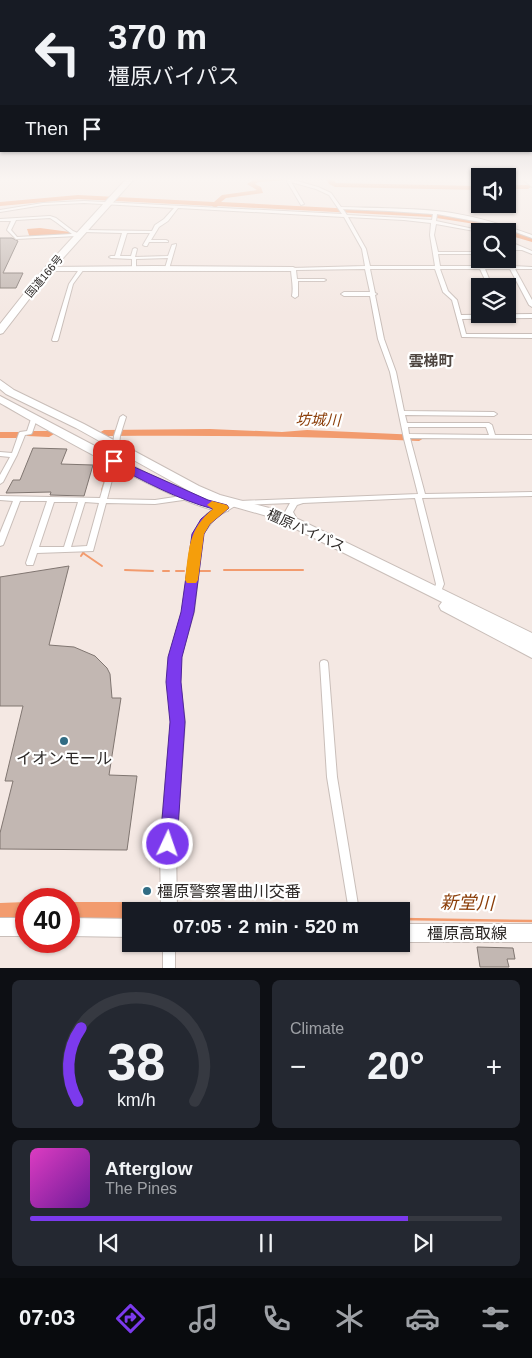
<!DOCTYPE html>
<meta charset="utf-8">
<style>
body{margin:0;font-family:Arial,"Noto Sans JP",sans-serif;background:#242831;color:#f1f3f6;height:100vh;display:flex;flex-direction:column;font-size:19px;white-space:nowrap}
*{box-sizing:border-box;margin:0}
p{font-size:16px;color:#9ea1a6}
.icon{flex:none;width:28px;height:28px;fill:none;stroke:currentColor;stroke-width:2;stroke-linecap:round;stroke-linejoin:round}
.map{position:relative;height:968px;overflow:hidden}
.sheet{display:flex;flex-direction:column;gap:12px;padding:12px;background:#0d0f14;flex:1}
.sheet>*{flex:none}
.hud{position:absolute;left:0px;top:0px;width:532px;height:152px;box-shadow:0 1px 4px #0004;background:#171b24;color:#f1f3f6;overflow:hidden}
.fabs{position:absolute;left:471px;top:168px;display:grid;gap:10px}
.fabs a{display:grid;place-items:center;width:45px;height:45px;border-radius:0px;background:#171b24;box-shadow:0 1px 4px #0004;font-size:25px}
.speed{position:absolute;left:15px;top:888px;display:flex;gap:10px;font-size:25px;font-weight:700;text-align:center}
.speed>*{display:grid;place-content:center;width:65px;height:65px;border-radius:50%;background:#171b24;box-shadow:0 1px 4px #0004;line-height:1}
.speed .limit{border:8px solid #d22;background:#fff;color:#111}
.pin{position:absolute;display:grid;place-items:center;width:42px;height:42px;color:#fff;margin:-21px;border-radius:10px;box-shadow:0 2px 8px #0006}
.me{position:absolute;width:55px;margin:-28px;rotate:3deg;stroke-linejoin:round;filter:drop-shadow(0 0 4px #0008)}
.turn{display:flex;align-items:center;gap:18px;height:105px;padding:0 25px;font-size:22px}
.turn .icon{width:65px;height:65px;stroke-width:2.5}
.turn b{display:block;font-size:35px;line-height:42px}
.then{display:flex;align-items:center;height:48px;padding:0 25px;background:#0003;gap:10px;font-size:19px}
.big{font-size:38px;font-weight:600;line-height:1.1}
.sheet .tile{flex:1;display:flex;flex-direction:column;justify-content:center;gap:8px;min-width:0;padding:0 18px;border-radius:8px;background:#242831}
.sheet .dial{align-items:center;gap:0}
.dial svg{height:130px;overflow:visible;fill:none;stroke:#363941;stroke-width:7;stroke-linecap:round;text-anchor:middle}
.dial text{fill:#f1f3f6;stroke:none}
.song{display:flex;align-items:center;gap:15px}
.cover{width:60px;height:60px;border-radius:8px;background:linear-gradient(135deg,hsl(310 70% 55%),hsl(280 70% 35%))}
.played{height:5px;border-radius:2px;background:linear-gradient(90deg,#7c3aed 80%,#363941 80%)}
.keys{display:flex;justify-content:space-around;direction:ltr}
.heat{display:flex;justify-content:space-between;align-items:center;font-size:28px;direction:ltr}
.sheet .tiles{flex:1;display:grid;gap:12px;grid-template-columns:1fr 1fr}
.tile:last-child{grid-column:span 2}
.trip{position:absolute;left:122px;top:902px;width:288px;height:50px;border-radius:0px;background:#171b24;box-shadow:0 1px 4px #0004;font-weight:600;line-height:50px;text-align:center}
.dock{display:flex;height:80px;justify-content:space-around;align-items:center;background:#090b0e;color:#9ea1a6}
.dock .icon{width:35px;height:35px}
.dock .active{color:#7c3aed}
.dock b{font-size:22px;color:#f1f3f6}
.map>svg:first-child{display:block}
.forest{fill:#f29c6f}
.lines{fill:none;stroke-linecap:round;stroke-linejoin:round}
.stream-far1{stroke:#f29b6e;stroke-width:2}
.stream{stroke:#f29b6e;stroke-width:2.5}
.river{fill:#f29b6e;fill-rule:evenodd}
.building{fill:#c2b7b2;stroke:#807671}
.street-casing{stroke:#c9beb9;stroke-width:2}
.secondary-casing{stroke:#c9beb9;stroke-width:2}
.primary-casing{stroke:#c9beb9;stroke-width:2}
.highway-casing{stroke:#c9beb9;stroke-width:2}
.street{fill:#fff;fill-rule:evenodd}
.secondary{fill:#fff;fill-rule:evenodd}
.primary{fill:#fff;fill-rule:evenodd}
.highway{fill:#fff;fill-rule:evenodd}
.route{fill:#7c3aed;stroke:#51269a}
.slow{fill:#f59e0b}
.poi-dot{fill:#316c84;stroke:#fff;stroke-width:2}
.labels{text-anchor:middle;stroke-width:4.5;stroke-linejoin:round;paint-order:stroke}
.far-street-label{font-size:11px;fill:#2d2927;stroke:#fff}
.street-label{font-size:14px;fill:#2d2927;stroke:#fff}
.neighbourhood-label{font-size:15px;font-weight:bold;fill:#4f4641;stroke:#fff}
.water-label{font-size:15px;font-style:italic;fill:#8b3e09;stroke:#fff}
.near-poi-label{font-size:16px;fill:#2d2927;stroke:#fff}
.near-street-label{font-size:16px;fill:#2d2927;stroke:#fff}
.near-water-label{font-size:18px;font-style:italic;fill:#8b3e09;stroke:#fff}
</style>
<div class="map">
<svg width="532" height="968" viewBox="0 0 532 968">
<rect width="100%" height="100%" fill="#f4e8e3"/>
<polygon class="forest" points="40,228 70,232 69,236 30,238 27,229"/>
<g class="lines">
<g class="stream-far1">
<polyline points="102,490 109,468"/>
<polyline points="83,553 102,566"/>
<polyline points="81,556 85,550"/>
<polyline points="125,570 153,571"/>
<polyline points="224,570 303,570"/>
<polyline points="163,571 169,571"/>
<polyline points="176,571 184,571"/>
<polyline points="200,571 210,571"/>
</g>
<polyline class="stream" points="401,919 532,921"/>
<g class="river">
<polygon points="257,178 292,178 289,180 258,182 255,184 261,187 263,193 226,198 221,202 430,213 476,220 532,238 532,242 508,235 508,231 497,231 475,224 430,217 218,206 215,208 212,206 78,199 0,206 0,202 78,195 214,202 222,195 257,190 247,184"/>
<polygon points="312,178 332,178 336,183 480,186 480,190 335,187 329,184 327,180 315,180"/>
<polygon points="508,185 528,185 531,187 528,189 508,189"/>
<path d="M210,429l72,3 25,-2 112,5 5,3 -5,3c-105,-5 -210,-6 -315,-5l-5,-3 5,-3z"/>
<polygon points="31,431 49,431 54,434 49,437 27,436 26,434 27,432"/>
<polygon points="0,432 21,432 26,435 21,438 0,438"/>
<polygon points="26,902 26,920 0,921 0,903"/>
<polygon points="69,902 131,902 137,905 140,911 131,911 131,920 69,920"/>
</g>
</g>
<g class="building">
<polygon points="0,238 12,238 18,241 3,273 23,273 16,288 0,288"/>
<polygon points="33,448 67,449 61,464 93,465 84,496 50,495 51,492 6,493 13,480 20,480"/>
<polygon points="69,566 49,645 74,647 95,656 107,668 110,674 112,698 121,698 109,775 137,776 127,850 0,849 0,833 13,781 5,781 23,706 0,706 0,577"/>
<polygon points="477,947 513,948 515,959 507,959 509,967 480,967"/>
</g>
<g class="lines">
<defs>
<g id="street">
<path d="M285,178h4l1,1 28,8 13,6 10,14c32,1 64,1 95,4 33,3 65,13 96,24v3l-25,-9 -22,-6 -48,-9 -1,7 47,10 -3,1 -44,-8 -2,11 4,17h42v2h-42l2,12h69l-4,-7h3v-1l5,8 19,1v2h-17l17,31v7l-3,-2 -19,-36h-25l7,17h-4l-8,-17h-40l8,22 9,9 4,15 71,-1v4l-70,1 4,15h66v4l-70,-1 -10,-37 -9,-8 -8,-23h-65l5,24 2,1 -2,1 9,44 12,33 8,39 90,1 3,2 -3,2 -89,-1 2,8h82l3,2 3,10h37v4l-122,-1 15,56 107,-2v4l-110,2 22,86 -4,10h-6l-1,-2 3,-8 -21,-86 -112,5 -6,2 -4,7 6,11 -4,2h-3l-7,-13 5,-9 -50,2 -4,-2 4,-2 178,-7 -14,-55 -14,-67 -12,-33 -8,-43h-26l-3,-2 3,-2h26l-5,-23 -69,1 1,9h27l2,1 -2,1h-26v15l-3,2 -3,-2c2,-10 -1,-18 -1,-28l74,-2 -3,-17 -18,-32 -166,-9 -10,13 -9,6 -8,13h15l2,1v1h-19l-2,4h-2l-2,-1 7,-12h-23l-7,23h11l2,-7 2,-1 2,1 -2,8 33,-1 4,-11 4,-1v1l-7,24 -4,-1 3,-10 -32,1v9l-2,1 -2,-1v-9l-21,-1 -2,-1 2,-1h4l7,-23 -39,-1 -2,-1 2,-1 69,1 3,-6 9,-6 10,-11 -90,-5 -41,2 -43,7v-2l43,-7 41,-2 258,13 -13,-19 -13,-6 -25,-7 13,22 -3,1zM343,209l46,2 44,3 -1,6 -28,-2 -57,-3zM348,217l56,3 27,3 -1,12 5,31h-65l-4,-17zM408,427h78l3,8 -80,-1z"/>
<path d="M50,216l6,2 17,13 9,4 -2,1h-3l-61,3 -9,-9 4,-9h-11v-2zM50,218l6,4 16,12 -55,3 -6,-7 5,-10z"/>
<polygon points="508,241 532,251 532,254 522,250 508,250 508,248 516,248 508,243"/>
<polygon points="80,268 84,269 73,284 58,340 57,341 53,341 52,340 69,284"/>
<polygon points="477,301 480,301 480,305 475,304 475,302"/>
<path d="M123,415l3,2 -6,19 -3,25 -10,38 48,1 33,-5h2l1,2 -1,2 -35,5 -49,-1 -13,48 -56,2 -4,12h-6l-1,-2 21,-62h-27l-16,42 -1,2 -3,1v-13l13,-32 -13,-1v-4l100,2 11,-37 3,-25 6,-19zM54,502h24l-14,45h-25zM85,502l14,1 -12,43 -16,1z"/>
<polygon points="34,417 37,419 32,433 31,434 25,435 17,455 3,482 0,484 0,475 10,457 0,456 0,452 12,453 19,433 20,432 27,431 31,419"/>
<polygon points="324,660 327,661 328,663 337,777 359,911 349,911 327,777 320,663 321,661"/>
<rect x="163" y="944" width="12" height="24"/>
</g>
<g id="secondary">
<polygon points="154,266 293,267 297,269 293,271 48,271 44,269 48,267"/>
<polygon points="231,501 235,502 236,504 235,506 215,518 203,534 194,612 181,657 180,683 185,722 176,844 177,911 161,911 160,844 171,722 168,683 169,657 182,612 193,534 207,514"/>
</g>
<g id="primary">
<rect x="0" y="918" width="26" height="18"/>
<polygon points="69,918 131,919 131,937 69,936"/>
<rect x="401" y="924" width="131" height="18"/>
</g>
<g id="highway">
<polygon points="127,178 135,178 47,276 3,333 0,334 0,324 41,272"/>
<polygon points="521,178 529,178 532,181 532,187"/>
<path d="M0,380l14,10 70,34 115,62 21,9 57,15 23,10 232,113v25l-91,-48 -2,-4 3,-4 -152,-76 -23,-10 -39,-11 1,3 -1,3c-29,8 -194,-89 -228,-108v-7l148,78 63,27 -20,-9 -115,-64 -70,-34 -6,-5z"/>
</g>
</defs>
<use href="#street" class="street-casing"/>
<use href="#secondary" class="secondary-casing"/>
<use href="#primary" class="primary-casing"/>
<use href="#highway" class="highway-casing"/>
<use href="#street" class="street"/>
<use href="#secondary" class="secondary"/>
<use href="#primary" class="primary"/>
<use href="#highway" class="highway"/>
</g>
<linearGradient id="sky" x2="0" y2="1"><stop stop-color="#acaab7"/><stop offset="0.57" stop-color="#faf5f2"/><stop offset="1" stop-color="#faf5f2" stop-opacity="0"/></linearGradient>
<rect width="532" height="314" fill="url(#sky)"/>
<path class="route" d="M114,458l94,42 19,5 2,3 -19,16 -6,10 -10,78 -12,45 -1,25 4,40 -8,122 -3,6 -6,2 -6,-2 -2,-6 10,-122 -4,-40 2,-25 13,-45 11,-78 9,-15 12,-10c-36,-10 -70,-28 -103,-46l-2,-2z"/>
<path class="slow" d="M212,501l15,4 2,3 -19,16 -6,10 -6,46 -2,3h-9l-2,-3c4,-30 3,-51 28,-71l-6,-4z"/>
<g class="poi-dot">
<circle cx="64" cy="741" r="5"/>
<circle cx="147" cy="891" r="5"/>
</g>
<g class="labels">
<g class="far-street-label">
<text transform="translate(44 276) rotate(-50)" y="4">国道166号</text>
</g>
<g class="street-label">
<text transform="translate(306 530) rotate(24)" y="5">橿原バイパス</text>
</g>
<g class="neighbourhood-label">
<text x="431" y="366">雲梯町</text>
</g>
<g class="water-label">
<text transform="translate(318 420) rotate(1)" y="5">坊城川</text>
</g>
<g class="near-poi-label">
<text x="64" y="764">イオンモール</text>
<text x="157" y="897" text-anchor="start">橿原警察署曲川交番</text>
</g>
<g class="near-street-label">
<text x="467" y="939">橿原高取線</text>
</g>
<g class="near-water-label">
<text transform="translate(467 903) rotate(1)" y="6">新堂川</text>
</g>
</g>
</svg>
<div class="fabs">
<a><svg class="icon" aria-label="sound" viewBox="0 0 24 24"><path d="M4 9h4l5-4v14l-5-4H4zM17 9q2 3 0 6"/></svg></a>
<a><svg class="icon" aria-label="search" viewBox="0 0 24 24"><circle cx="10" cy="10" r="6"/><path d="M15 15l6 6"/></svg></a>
<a><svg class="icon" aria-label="layers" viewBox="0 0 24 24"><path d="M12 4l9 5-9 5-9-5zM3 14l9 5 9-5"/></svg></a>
</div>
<div class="speed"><div class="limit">40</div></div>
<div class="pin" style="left:114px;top:461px;background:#d93025"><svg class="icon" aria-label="arrive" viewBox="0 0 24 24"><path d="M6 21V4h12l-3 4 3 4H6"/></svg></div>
<svg class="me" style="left:168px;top:844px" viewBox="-20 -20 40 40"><circle r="17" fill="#7c3aed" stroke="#fff" stroke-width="3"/><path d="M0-11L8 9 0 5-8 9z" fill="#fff"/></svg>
<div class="trip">07:05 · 2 min · 520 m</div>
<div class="hud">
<div class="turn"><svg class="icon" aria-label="left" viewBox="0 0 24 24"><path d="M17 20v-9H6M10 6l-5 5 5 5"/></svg><div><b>370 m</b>橿原バイパス</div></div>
<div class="then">Then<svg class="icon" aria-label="arrive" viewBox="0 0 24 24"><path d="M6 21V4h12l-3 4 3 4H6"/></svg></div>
</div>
</div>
<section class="sheet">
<div class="tiles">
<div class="tile dial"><svg viewBox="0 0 100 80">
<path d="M14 69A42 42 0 1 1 86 69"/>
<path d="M14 69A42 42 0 0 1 16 24" stroke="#7c3aed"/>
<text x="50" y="56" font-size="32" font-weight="700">38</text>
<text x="50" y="72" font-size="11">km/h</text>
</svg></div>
<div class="tile"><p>Climate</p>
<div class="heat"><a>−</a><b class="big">20°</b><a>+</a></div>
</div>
<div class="tile">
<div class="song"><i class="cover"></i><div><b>Afterglow</b><p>The Pines</p></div></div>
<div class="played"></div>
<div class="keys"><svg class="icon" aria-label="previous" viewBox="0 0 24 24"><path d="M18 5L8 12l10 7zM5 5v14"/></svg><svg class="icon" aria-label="pause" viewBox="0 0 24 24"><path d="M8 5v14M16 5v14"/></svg><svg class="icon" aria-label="next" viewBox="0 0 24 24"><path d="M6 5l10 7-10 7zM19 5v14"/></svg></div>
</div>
</div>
</section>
<nav class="dock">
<b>07:03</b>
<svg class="icon active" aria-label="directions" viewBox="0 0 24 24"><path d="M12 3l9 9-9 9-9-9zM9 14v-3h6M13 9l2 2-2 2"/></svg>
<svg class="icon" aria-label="music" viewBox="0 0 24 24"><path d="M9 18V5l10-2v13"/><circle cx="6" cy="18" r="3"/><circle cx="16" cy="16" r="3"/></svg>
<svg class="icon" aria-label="phone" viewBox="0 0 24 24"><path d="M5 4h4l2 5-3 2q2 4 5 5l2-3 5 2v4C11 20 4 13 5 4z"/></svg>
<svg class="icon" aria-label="climate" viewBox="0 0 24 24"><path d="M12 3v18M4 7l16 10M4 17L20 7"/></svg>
<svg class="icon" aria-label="car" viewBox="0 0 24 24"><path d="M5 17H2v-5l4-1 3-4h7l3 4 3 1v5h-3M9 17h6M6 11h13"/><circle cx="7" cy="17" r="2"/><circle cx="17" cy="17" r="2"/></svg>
<svg class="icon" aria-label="filters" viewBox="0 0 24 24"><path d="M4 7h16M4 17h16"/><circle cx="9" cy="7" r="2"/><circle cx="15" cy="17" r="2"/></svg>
</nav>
